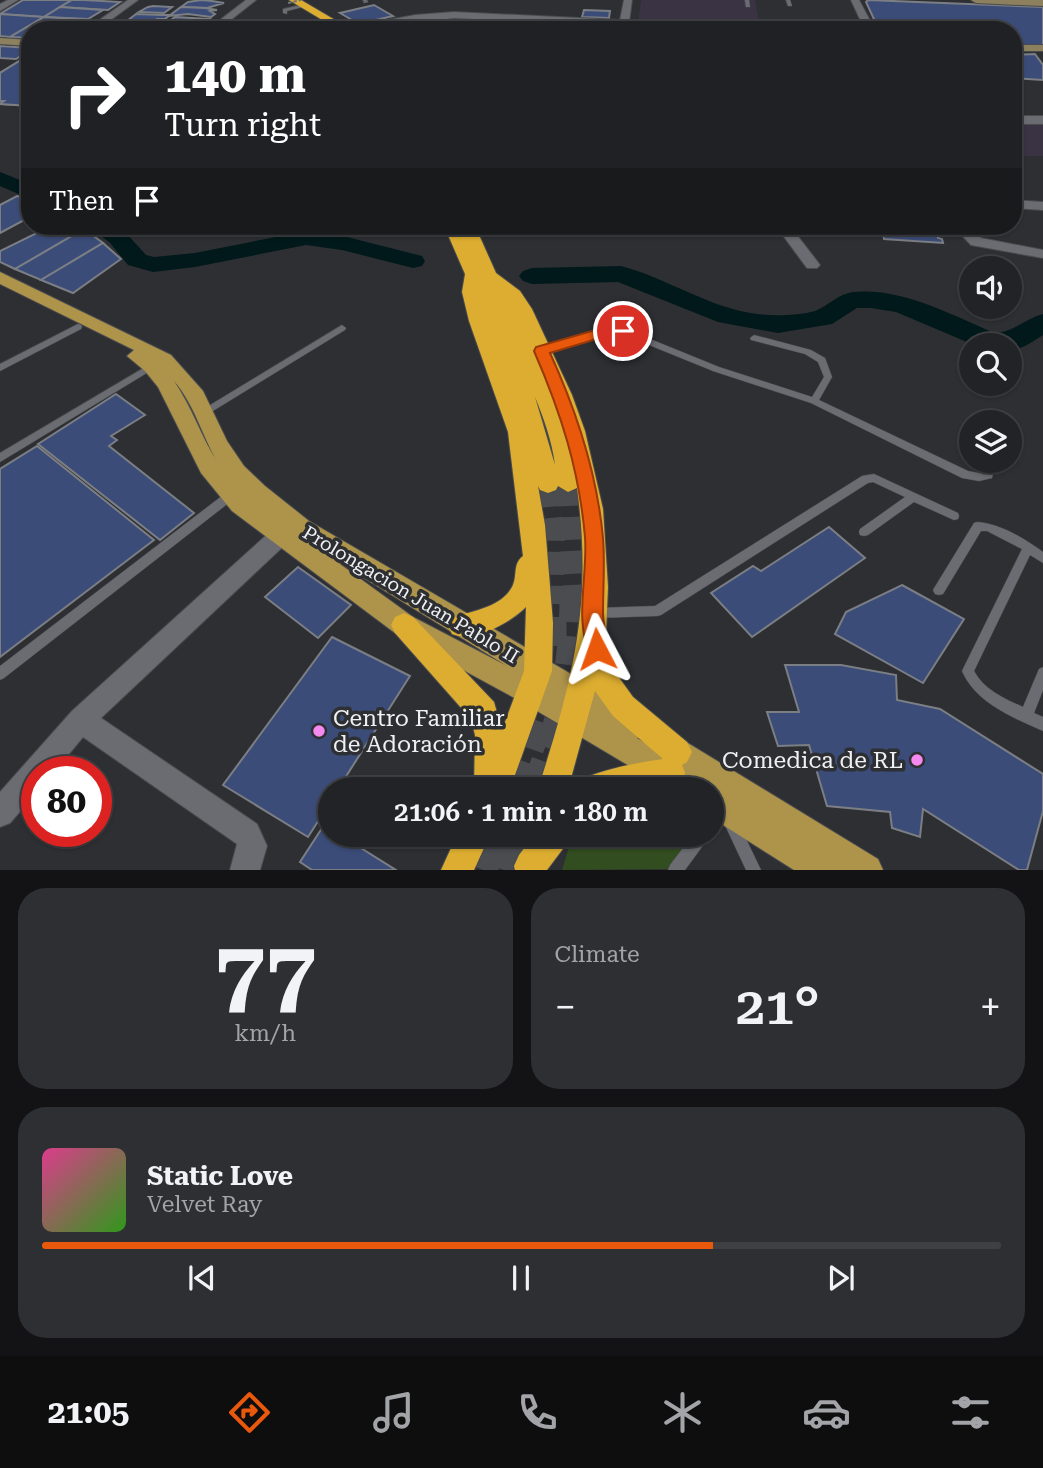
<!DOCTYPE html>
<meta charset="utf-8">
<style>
body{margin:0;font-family:"Roboto Serif",serif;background:#2e2f32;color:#f1f3f6;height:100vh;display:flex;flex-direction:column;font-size:26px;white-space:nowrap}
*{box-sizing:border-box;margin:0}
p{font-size:23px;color:#a2a4a7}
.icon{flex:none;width:38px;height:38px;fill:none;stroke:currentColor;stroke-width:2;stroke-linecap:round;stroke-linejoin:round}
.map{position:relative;height:870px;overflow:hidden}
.panel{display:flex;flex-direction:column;gap:18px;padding:18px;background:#131315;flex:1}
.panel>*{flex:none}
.hud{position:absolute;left:21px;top:21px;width:1001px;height:214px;border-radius:28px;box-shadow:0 2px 5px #0004,0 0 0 2px #3f4043;background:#202124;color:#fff;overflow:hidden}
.tools{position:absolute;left:959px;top:256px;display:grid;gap:14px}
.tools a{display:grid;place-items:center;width:63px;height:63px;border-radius:50%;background:#222326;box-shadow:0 2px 5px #0004,0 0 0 2px #3f4043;font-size:35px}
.speed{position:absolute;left:21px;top:756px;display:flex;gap:14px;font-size:35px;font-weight:700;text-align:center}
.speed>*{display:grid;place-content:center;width:91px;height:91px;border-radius:50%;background:#222326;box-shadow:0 2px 5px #0004,0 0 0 2px #3f4043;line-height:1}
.speed .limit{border:10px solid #d22;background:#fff;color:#111}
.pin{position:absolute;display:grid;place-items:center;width:60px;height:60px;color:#fff;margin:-30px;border:4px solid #fff;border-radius:50%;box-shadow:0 2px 7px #0007}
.me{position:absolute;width:77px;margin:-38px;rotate:356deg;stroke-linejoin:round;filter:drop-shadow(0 0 5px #0008)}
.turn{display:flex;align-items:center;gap:24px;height:147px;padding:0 28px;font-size:32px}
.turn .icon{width:91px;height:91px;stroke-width:2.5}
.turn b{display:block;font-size:49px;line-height:60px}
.then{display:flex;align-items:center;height:66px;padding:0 28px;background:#0003;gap:14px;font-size:26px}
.big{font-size:52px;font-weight:600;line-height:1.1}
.panel .card{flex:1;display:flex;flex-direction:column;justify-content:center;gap:10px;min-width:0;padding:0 24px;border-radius:28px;background:#2e2f32}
.panel .dial{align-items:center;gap:0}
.dial b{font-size:91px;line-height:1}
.song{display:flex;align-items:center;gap:21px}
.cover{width:84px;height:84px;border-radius:10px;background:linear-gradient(135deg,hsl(330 70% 55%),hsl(110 70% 35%))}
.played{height:7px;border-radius:4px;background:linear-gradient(90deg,#ea580c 70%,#3f4043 70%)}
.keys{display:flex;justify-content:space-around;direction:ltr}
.heat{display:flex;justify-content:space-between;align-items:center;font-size:38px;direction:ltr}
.panel .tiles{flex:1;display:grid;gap:18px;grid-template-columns:1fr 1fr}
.card:last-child{grid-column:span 2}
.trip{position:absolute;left:318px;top:777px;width:406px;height:70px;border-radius:35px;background:#222326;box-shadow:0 2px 5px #0004,0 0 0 2px #3f4043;font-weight:600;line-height:70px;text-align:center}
.tab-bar{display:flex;height:112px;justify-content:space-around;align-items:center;background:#0e0e0f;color:#a2a4a7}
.tab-bar .icon{width:49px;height:49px}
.tab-bar .selected{color:#ea580c}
.tab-bar b{font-size:32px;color:#f1f3f6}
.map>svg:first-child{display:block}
.education{fill:#393343}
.green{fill:#324d20}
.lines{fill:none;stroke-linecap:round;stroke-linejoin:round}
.river{fill:#01191b;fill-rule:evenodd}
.building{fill:#3b4c79;stroke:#7b7e83;stroke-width:2}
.highway-tunnel-far1{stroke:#4a4c50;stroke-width:23;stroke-dasharray:23 11;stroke-linecap:butt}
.highway-tunnel{stroke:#4a4c50;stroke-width:29;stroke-dasharray:29 14;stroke-linecap:butt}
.lane-casing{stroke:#494b4f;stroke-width:1}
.street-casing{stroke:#494b4f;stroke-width:2}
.secondary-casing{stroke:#494b4f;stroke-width:2}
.primary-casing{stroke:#494b4f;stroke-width:2}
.highway-casing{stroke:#494b4f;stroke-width:2}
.lane{fill:#6a6c71;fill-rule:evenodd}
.street{fill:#6a6c71;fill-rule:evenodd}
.secondary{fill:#8c805e;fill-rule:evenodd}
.primary{fill:#ae934a;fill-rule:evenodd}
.highway{fill:#dcad30;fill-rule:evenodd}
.path-bridge{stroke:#727478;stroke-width:2;stroke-dasharray:3.5 2;stroke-linecap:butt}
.route{fill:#ea580c;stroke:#983908;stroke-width:2}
.poi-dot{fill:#f489f0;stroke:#2d2f33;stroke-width:2.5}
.labels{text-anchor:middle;stroke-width:7;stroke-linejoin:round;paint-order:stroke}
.street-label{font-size:19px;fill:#eff0f3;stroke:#2d2f33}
.near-poi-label{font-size:23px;fill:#eff0f3;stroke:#2d2f33;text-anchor:start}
</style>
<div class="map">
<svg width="1043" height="870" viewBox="0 0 1043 870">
<rect width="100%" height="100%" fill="#2d2f33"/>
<g class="education">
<polygon points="641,0 755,0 759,22 720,20 720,30 637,30"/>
<polygon points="1013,121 1043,121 1043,156 1024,156 1013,139"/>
</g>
<polygon class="green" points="580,835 691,835 671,869 562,870 568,850"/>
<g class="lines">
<g class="river">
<polygon points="0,172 30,184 30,199 0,186"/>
<polygon points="89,226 115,226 126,233 146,255 154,257 195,253 306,231 343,236 422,256 425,261 422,266 413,268 342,250 306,245 195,267 153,272 128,265 110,243"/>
<path d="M621,266c46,12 88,42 136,48 18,2 40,2 58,-3 13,-5 23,-17 38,-19 49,-5 98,23 142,41 19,-1 30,-14 48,-19v21c-11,7 -20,14 -33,15v-5h-36l-78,-33 -25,-4h-14l-25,16 -54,9 -60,-11 -100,-40 -86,2 -9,-3 -4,-5 4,-5 9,-3z"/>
</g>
</g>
<g class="building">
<polygon points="23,0 72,0 44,17 0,14"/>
<polygon points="72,0 84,0 120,2 108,10 60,7"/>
<polygon points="201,0 212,1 224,3 207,8 181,7 188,2"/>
<polygon points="868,0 1043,7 1043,47 1013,47 1013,30 879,30 866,2"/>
<polygon points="374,5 393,16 359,24 340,13"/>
<polygon points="60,7 103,10 88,19 44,17"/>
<polygon points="148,7 153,6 172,7 164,13 139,12"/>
<polygon points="181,7 205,8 217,10 210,11 215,14 211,17 188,14 169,16"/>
<polygon points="584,10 610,11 609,18 582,17"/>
<polygon points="0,14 44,17 10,37 0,36"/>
<polygon points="136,14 162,15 170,15 165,19 157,19 152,22 114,22 127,21"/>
<polygon points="44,17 94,20 78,30 30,30 30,38 10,37"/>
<polygon points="175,17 209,19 199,25 165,24 186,21 171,20"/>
<polygon points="0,46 30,48 30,50 16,59 0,58"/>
<polygon points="1035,54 1043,65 1043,80 1014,78 1018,86 1013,85 1013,55"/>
<polygon points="21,60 30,60 30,106 0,104 4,101 0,101 0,73"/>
<polygon points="21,60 30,60 30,106 0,104 4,101 0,101 0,73"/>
<polygon points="17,196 30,200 30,217 0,233 0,205"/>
<polygon points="51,226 80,226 84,229 15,269 0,262 0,251"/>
<polygon points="879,226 936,226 932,226 938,232 935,232 938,238 942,239 943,243 884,239 883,229"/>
<polygon points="84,229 103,243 41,280 15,269"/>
<polygon points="103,243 121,259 73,293 41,280"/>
<polygon points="116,394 145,415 111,436 117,440 109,446 194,513 160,540 38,444"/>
<polygon points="37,446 154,540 0,657 0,469"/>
<polygon points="829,527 865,558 752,637 711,593 753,566 761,571"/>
<polygon points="298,567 351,605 318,638 265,597"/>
<polygon points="902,585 964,619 923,683 835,634 846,612"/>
<polygon points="332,637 410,676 338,789 331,789 331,801 308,837 223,785"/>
<polygon points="785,665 841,665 896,675 897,700 940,709 1043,774 1043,811 1027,870 1019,870 923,809 920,837 892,828 890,812 827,806 809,745 778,746 767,712 799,712"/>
<polygon points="324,825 331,829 331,835 340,835 396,870 312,870 300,862"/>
</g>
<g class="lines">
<g class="highway-tunnel-far1">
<polyline points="568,483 574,604"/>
<polyline points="548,484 553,532 552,604"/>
</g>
<g class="highway-tunnel">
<polyline points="552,646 552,602"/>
<polyline points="515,789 544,707 547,688"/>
<path d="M535,789c26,-61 38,-120 39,-187"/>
<polyline points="483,870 497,835"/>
<polyline points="504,870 517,835"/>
</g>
<defs>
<g id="lane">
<polygon points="363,0 367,0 368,2 364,3"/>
<polygon points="745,0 749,0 750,7 746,7"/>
<polygon points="786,0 790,0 792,6 788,6"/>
<polygon points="305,4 307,6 287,11 287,14 283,13 283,9"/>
<polygon points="341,25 343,27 330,30 320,30"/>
<polygon points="78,324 81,325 82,327 81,329 0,371 0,364"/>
<polygon points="342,325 346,328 345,330 208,414 202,414 200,412 202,410"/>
<polygon points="623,328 719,367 812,397 824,377 818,362 805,354 751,340 750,338 754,335 811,350 825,358 832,377 819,400 968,471 979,473 984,472 986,460 996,460 992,478 979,481 962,478 811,403 713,371 622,334 599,336 542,353 538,350 539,348 599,330"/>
<polygon points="152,363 156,366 155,368 0,462 0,453"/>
<polygon points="874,474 958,513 959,516 958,519 954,520 914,502 868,535 864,536 860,535 859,532 860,529 905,497 873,482 868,483 661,615 657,616 596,618 592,617 590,613 592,609 596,608 655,606 862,476"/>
<polygon points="231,491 235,492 236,495 235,498 4,678 0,680 0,666 227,492"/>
<path d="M978,522c23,2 47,17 65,30v11l-13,-8 -56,116c10,19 31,28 49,36l16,-38 4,-2v23l-9,23 9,4v14c-31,-14 -67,-28 -81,-60l60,-122 -35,-18h-6l-38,63 -4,1 -4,-1 -2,-4 41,-67z"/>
<polygon points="731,816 736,818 761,870 746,870 724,823 726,818"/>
<polygon points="693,835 709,835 707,840 685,870 668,870 670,865"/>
</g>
<g id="street">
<polygon points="8,0 18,0 0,11 0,4"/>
<polygon points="128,0 138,0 97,30 85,30"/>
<polygon points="246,0 256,0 218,30 207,30"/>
<polygon points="624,0 632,0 628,30 618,30 619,26 454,18 356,30 350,27 415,15 454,12 620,20"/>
<polygon points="851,0 859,0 875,30 865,30"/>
<rect x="1013" y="116" width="30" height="8"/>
<polygon points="1013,200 1043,202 1043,210 1013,208"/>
<polygon points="776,226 790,226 820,265 817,268 807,268"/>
<polygon points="953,226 968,226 981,238 1043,250 1043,258 971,245"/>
<polygon points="280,527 288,530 291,536 288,542 101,718 257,824 267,846 260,870 230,870 237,844 83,737 54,772 37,772 37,792 10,823 0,827 0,792 72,711 272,530"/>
</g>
<g id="secondary">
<polygon points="971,0 1043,0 1043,6 976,3"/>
<polygon points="0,38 30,40 30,46 0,44"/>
<rect x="1013" y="45" width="30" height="6"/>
</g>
<path id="primary" d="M0,272l171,83 32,36 24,50 17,25 21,20 44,35 334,195 4,10 -4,10 -6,2 12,7 4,-11 10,-5 10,5 205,125 5,11h-89l-82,-52v-29h-44l-146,-87 -127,-69 -163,-122 -31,-38 -43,-86 -13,-16 -18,-15 7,-6 -134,-66zM174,381c21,24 28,55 44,82 -17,-26 -26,-56 -44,-82zM333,559l174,107 -94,-49z"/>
<g id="highway">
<polygon points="289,0 301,0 352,30 339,30"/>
<path d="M447,226h28l21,47 24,18 12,18 40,86 13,36 18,78 5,78 -2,47 9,38 18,25 54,45 5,10 -5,10 -5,3 3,8 -4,11 -11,4 -90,1 4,-11c26,-10 51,-15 79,-19l-50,-43 -18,-25 -27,98h-30c35,-110 55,-185 39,-301l-9,4 -10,-6 -2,4 -8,3 -8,-3 -2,-4 7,39 8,98 -1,48 -42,118h-36l1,-54 -4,-16 -76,-86 -4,-8 4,-8 9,-4 9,4 81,85 8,28 22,-59 2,-64c-16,16 -52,36 -74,27l-4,-8 4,-8c19,-7 49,-10 60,-31 6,-11 0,-23 11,-31l-15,-124 -39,-111 -7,-29 3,-18 -20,-46zM535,397c9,22 17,44 20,68z"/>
<polygon points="457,835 490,835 474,870 441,870"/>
<polygon points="534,835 570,835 565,846 547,870 515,870 514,866 519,855"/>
</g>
</defs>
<use href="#lane" class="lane-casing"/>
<use href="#street" class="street-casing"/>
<use href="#secondary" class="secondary-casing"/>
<use href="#primary" class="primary-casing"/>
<use href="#highway" class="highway-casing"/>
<use href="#lane" class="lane"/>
<use href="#street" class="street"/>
<use href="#secondary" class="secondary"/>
<use href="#primary" class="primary"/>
<use href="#highway" class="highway"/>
<polyline class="path-bridge" points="288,3 301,0"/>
</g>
<path class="route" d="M623,327l7,4 -2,3 -28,4 -50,15c27,59 47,120 53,185 2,25 0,51 0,75 0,14 7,30 1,42l-7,3 -7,-3c-16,-35 -2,-80 -5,-118 -6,-68 -24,-124 -51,-186l2,-4 63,-18z"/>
<g class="poi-dot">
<circle cx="319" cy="731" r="7"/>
<circle cx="917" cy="760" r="7"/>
</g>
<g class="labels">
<g class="street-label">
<text transform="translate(411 594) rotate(31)" y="7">Prolongacion Juan Pablo II</text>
</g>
<g class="near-poi-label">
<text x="333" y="726">Centro Familiar<tspan x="333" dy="26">de Adoración</tspan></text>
<text x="903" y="768" text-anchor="end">Comedica de RL</text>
</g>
</g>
</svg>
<div class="tools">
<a><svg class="icon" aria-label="sound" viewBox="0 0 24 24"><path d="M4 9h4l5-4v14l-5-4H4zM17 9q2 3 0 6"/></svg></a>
<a><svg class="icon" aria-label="search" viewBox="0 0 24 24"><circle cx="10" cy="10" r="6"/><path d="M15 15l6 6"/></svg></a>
<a><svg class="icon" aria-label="layers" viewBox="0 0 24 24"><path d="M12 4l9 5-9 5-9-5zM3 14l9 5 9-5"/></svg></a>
</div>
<div class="speed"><div class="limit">80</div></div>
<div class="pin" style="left:623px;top:331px;background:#d93025"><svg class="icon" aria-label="arrive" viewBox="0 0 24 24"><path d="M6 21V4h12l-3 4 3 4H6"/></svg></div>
<svg class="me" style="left:597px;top:649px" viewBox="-20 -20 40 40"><path d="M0-17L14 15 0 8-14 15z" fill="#ea580c" stroke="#fff" stroke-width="4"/></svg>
<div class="trip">21:06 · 1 min · 180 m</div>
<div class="hud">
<div class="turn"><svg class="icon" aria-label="right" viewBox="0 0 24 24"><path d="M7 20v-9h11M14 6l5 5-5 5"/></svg><div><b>140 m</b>Turn right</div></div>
<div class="then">Then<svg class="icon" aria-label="arrive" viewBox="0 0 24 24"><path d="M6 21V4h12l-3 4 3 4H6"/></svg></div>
</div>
</div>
<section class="panel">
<div class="tiles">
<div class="card dial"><b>77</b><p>km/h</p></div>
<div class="card"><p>Climate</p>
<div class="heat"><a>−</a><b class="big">21°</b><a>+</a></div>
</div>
<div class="card">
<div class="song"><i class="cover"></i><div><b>Static Love</b><p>Velvet Ray</p></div></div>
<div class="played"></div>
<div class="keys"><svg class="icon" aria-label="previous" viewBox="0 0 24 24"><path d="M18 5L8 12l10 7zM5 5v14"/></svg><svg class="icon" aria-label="pause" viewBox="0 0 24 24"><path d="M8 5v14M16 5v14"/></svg><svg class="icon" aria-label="next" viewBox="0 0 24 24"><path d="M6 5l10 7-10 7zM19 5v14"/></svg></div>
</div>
</div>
</section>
<nav class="tab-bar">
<b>21:05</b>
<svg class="icon selected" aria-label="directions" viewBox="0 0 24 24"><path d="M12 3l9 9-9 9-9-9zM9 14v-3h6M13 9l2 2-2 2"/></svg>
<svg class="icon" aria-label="music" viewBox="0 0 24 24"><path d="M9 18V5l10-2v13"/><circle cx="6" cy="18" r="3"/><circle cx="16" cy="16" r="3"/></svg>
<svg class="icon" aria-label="phone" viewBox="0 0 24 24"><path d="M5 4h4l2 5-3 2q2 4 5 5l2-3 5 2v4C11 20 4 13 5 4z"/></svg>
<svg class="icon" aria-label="climate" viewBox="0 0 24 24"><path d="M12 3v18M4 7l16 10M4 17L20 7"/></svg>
<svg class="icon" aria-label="car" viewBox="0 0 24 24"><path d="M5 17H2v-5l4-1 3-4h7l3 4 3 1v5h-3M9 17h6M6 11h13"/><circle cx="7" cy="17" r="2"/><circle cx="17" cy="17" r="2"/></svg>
<svg class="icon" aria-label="filters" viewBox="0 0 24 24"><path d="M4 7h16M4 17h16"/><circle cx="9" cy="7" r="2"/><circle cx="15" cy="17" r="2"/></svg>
</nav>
